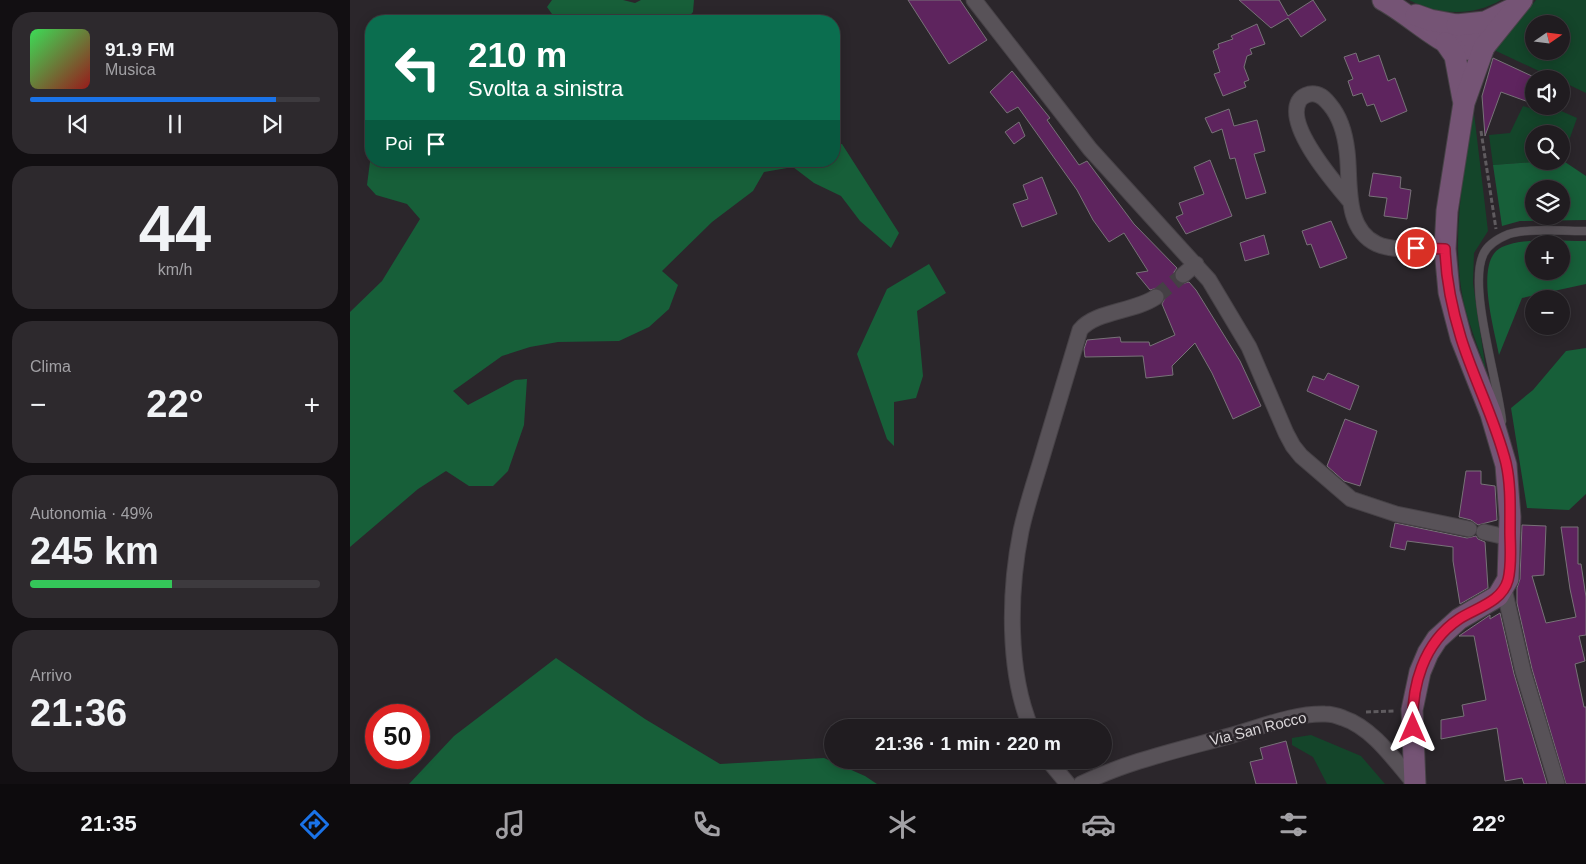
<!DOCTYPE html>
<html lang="it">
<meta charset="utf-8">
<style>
body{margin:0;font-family:Arial,sans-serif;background:#2d292d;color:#f1f3f6;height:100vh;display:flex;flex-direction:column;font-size:19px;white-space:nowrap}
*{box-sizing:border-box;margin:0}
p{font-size:16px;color:#a2a1a5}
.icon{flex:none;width:28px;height:28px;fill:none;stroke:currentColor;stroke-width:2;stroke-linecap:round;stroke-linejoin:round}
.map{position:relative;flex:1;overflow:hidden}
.side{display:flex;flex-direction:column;gap:12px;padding:12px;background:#120f12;width:350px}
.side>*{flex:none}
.banner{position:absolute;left:15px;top:15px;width:475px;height:152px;border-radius:20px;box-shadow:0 2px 12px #0003,0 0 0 1px #3d3a3e;background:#0b6e4f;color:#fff;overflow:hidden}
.needle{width:32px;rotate:76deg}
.buttons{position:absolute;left:1175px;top:15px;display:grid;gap:10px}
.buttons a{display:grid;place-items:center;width:45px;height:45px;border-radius:50%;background:#201c20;box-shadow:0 2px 12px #0003,0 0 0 1px #3d3a3e;font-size:25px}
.speed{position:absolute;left:15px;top:704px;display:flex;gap:10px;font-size:25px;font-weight:700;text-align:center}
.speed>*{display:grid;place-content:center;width:65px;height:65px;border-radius:50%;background:#201c20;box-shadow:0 2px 12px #0003,0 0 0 1px #3d3a3e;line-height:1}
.speed .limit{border:8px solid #d22;background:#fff;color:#111}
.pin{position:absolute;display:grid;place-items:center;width:42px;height:42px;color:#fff;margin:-21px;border:2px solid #fff;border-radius:50%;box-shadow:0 1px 5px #0007}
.me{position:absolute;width:55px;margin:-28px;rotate:0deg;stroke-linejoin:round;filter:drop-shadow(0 0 4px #0008)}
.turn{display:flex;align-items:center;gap:18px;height:105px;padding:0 20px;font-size:22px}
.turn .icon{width:65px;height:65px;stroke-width:2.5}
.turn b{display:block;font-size:35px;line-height:42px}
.then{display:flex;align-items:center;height:48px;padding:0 20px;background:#0003;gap:10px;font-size:19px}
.big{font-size:38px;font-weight:700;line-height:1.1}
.side .widget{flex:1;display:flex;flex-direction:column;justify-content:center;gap:8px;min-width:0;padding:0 18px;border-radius:20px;background:#2d292d}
.side .dial{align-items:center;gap:0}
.dial b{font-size:65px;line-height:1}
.song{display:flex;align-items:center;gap:15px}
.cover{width:60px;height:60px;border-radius:8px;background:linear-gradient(135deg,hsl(130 70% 55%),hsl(0 70% 35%))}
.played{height:5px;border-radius:2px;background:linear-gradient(90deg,#1a73e8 85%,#3d3a3e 85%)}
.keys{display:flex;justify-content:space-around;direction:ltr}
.heat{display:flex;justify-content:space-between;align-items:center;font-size:28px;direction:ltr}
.charge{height:8px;border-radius:4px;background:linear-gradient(90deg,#34c759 49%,#3d3a3e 0)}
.trip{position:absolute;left:474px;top:719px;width:288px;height:50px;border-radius:25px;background:#201c20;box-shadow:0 2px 12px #0003,0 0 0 1px #3d3a3e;font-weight:700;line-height:50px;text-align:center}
.tab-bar{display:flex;height:80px;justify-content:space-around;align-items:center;background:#0d0b0d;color:#a2a1a5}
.tab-bar .icon{width:35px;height:35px}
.tab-bar .selected{color:#1a73e8}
.tab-bar b{font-size:22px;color:#f1f3f6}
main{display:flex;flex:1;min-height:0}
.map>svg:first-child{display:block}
.green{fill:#14452a;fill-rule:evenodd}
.forest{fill:#175f39;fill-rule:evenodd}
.building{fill:#5e245e;stroke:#787278}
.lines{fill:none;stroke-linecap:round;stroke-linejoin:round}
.street-tunnel{stroke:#454045;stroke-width:15;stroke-dasharray:15 8;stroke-linecap:butt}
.lane-casing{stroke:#474247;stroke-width:9}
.street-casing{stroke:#474247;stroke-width:17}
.secondary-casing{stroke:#474247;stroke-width:23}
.path{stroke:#5f5b5f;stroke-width:3;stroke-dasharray:5 2.5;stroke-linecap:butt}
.lane{stroke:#585258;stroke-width:8}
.street{stroke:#585258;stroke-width:15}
.secondary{stroke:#755475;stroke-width:21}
.route-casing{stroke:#92132f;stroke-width:12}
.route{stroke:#e11d48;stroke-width:9}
.labels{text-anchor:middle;stroke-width:5;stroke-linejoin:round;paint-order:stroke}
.street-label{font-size:15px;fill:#d9d5d8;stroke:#2b262b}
</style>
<main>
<section class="side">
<div class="widget">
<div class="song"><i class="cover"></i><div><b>91.9 FM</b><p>Musica</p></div></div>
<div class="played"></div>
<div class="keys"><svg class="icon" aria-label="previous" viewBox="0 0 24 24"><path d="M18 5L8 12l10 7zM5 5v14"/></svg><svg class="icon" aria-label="pause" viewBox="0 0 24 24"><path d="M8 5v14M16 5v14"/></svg><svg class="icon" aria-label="next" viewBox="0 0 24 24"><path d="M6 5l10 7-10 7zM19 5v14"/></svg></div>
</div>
<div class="widget dial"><b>44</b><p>km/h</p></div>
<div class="widget"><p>Clima</p>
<div class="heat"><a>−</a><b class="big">22°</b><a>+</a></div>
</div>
<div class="widget"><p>Autonomia · 49%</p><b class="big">245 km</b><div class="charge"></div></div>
<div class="widget"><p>Arrivo</p><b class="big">21:36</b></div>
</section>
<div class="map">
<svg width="1236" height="784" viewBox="0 0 1236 784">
<rect width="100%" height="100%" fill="#2b262b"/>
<g class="green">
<path d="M1059,0h92c-29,17 -63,15 -92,0z"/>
<path d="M1186,0h50v93l-25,-12v-2h-5l-62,-29zM1184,24h27v27h-27z"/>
<polygon points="1173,106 1192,112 1195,106 1200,106 1227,118 1212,160 1211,134 1184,134 1184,161 1198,161 1143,165 1139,135 1160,133"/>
<path d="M1124,113l14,118 -14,22 -1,30 13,88c-7,-23 -18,-48 -23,-72 -12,-63 0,-123 11,-186z"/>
<polygon points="961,735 1011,756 1035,784 977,784 963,757 942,745 942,738"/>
</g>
<g class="forest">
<polygon points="202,0 273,0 285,3 291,0 344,0 343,12 335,21 207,21 197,7"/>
<polygon points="484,144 492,144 549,233 541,248 510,221 491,196 464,183 443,167 414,172 403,191 362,222 312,271 328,285 319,309 299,327 269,341 208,342 180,347 152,356 103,391 118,405 165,380 177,379 174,425 158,471 143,486 119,486 96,471 68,489 0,547 0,312 32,281 70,219 57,204 26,195 17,185 21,154 21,161 484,161"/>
<path d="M1212,160l24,16v44l-66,1 -18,5 -9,-61zM1184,189h27v27h-27z"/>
<path d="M1236,241v43l-64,14 -23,57c-4,-24 -26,-95 3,-108 22,-10 60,-6 84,-6zM1184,244h27v27h-27z"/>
<polygon points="579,264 596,293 567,311 573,376 566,398 544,402 544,446 537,439 507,354 537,289"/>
<polygon points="1236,348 1236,494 1219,510 1177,508 1161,408 1183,390 1216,351"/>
<polygon points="206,658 295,719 370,764 474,758 515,776 527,784 59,784 104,736"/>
</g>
<g class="building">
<polygon points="558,0 610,0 637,40 599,64"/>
<polygon points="889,0 929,0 938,16 963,0 976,20 951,37 938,18 921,28"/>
<polygon points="907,24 915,44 900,49 902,54 897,56 894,67 899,80 894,82 896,87 873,96 864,74 870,72 863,51 869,48 868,44 883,39 881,36"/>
<polygon points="1006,53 1009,62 1029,55 1038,81 1045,78 1057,111 1031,122 1024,104 1017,106 1012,93 1003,96 998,81 1003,79 994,57"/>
<polygon points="1143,58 1184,77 1184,104 1151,92 1135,136 1132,96"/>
<polygon points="662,71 700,118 697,120 729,165 737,161 784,224 827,268 824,272 826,281 830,284 839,282 846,290 890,361 911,406 883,419 862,373 845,343 822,366 823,375 796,378 793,356 735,357 734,349 737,340 770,337 771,342 799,342 800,346 825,335 812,304 815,298 814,293 807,288 800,290 786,273 798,271 774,233 759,242 743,220 727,190 668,107 657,113 640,92"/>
<polygon points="879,109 884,126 907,120 915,151 904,154 916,193 896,199 885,158 880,159 872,129 862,133 855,118"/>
<polygon points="669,122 675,136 664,144 655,132"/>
<polygon points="860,160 882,216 836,234 826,217 833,214 829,203 854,194 844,167"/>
<polygon points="1023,173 1051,177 1050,188 1061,190 1057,219 1034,216 1037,198 1019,196"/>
<polygon points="692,177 707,214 672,227 663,204 678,199 673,185"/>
<polygon points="981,221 997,258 970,268 961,244 957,245 952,231"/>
<polygon points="914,235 919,254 895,261 890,243"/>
<polygon points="978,373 1009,386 1000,410 957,391 963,376 974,380"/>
<polygon points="995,419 1027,431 1010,486 994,481 977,466"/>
<polygon points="1116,471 1131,471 1131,484 1145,486 1147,520 1128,525 1121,520 1109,517"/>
<polygon points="1045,523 1117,538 1126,536 1128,539 1135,542 1138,588 1110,604 1103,561 1103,547 1057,541 1055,550 1040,547"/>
<polygon points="1172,525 1196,526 1194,575 1182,576 1196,623 1226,617 1220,589 1211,527 1228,527 1228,564 1231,564 1236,597 1236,635 1229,636 1235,661 1225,664 1234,707 1236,707 1236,784 1216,784 1182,669 1167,603 1167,588 1170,579"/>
<polygon points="1150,613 1164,674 1197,784 1174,784 1172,778 1155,781 1147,728 1091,739 1091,720 1114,716 1112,705 1136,700 1124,636 1109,636 1140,615 1140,619"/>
<polygon points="936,741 947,784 906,784 900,762 913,759 910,748"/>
</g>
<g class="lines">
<polyline class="street-tunnel" points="806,297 833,275"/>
<defs>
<path id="lane" d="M1152,421c-4,-40 -34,-133 -19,-166 4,-10 16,-17 26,-21 19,-6 56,-3 77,-3"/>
<g id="street">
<polyline points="624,0 740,149 859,280 899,347 936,433 943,446 951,456 1001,499 1046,514 1119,529"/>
<path d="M999,200c-15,-18 -64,-74 -50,-99 3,-5 10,-8 16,-7 7,1 11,6 15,11 11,13 15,29 17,46 4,30 -4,77 30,93 17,8 49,4 68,5"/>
<polyline points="833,275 846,264"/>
<polyline points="1134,532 1160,538"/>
<polyline points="1154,589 1173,671 1207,784"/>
<path d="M681,728c-24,-57 -22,-137 -10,-197 6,-28 16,-56 24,-84 12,-39 23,-78 35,-117 15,-19 54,-18 76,-33"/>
<polyline points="698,760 718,784"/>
<path d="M731,784c47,-23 98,-34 148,-48 30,-8 64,-23 96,-22 5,0 13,2 18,4 30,10 52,43 72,66"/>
</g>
<g id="secondary">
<path d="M1033,0c25,13 57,45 81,49 6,1 14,-1 20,-2"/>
<polyline points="1066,15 1080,20 1107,25 1134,47"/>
<polyline points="1107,25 1135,22 1160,10"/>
<polyline points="1096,43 1105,56 1113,99"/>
<polyline points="1065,784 1062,710 1070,672 1078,653 1087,639 1109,619 1148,596 1158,579 1160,517 1156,465 1141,414 1111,338 1099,292 1095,249 1097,211 1114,103 1134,47 1172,0"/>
</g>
</defs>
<use href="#lane" class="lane-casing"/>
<use href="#street" class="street-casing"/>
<use href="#secondary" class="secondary-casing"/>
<g class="path">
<polyline points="1131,131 1146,229"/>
<polyline points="1016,712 1045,711"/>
</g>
<use href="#lane" class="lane"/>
<use href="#street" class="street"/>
<use href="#secondary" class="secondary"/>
</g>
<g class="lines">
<defs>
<path id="route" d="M1063,728c-2,-41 10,-85 46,-109 17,-11 43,-17 49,-39 4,-15 2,-34 2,-49 0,-23 1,-46 -4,-68 -11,-44 -32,-83 -45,-125 -9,-29 -15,-58 -16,-89l-29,-1"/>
</defs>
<use href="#route" class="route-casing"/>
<use href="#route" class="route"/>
</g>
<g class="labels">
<g class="street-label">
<text transform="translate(908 729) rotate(-14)" y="5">Via San Rocco</text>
</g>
</g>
</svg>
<div class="buttons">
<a><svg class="needle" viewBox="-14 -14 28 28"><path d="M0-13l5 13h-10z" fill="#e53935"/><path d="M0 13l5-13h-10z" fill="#a2a1a5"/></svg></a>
<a><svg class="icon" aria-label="sound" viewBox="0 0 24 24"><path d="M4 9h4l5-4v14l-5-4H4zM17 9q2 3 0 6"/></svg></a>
<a><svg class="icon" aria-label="search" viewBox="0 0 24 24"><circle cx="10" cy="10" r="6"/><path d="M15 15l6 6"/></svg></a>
<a><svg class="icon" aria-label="layers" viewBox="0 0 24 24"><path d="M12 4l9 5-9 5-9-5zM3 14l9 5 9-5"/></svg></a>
<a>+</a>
<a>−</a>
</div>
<div class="speed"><div class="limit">50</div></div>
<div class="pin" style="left:1066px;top:248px;background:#d93025"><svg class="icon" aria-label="arrive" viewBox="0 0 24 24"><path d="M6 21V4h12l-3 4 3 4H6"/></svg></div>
<svg class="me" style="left:1063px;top:728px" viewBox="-20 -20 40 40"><path d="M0-17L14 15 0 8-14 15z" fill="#e11d48" stroke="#fff" stroke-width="4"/></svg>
<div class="trip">21:36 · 1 min · 220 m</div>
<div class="banner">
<div class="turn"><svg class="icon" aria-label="left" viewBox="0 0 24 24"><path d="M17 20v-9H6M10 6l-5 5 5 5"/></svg><div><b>210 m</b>Svolta a sinistra</div></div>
<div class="then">Poi<svg class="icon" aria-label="arrive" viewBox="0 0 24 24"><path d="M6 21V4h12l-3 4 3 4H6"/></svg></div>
</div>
</div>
</main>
<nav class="tab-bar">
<b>21:35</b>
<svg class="icon selected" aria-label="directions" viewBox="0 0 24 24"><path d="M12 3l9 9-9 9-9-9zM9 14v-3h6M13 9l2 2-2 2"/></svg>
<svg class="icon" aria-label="music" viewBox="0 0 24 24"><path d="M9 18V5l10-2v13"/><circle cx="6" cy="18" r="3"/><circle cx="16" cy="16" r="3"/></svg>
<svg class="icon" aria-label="phone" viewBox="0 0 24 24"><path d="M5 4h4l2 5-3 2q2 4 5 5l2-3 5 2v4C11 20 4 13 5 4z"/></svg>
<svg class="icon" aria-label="climate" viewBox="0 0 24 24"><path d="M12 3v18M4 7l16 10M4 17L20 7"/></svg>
<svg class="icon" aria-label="car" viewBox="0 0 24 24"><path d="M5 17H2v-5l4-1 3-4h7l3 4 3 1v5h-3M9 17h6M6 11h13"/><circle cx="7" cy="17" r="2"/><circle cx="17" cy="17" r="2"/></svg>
<svg class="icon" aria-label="filters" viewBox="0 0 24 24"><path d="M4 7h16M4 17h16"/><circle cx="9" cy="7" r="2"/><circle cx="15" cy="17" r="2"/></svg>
<b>22°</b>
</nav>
